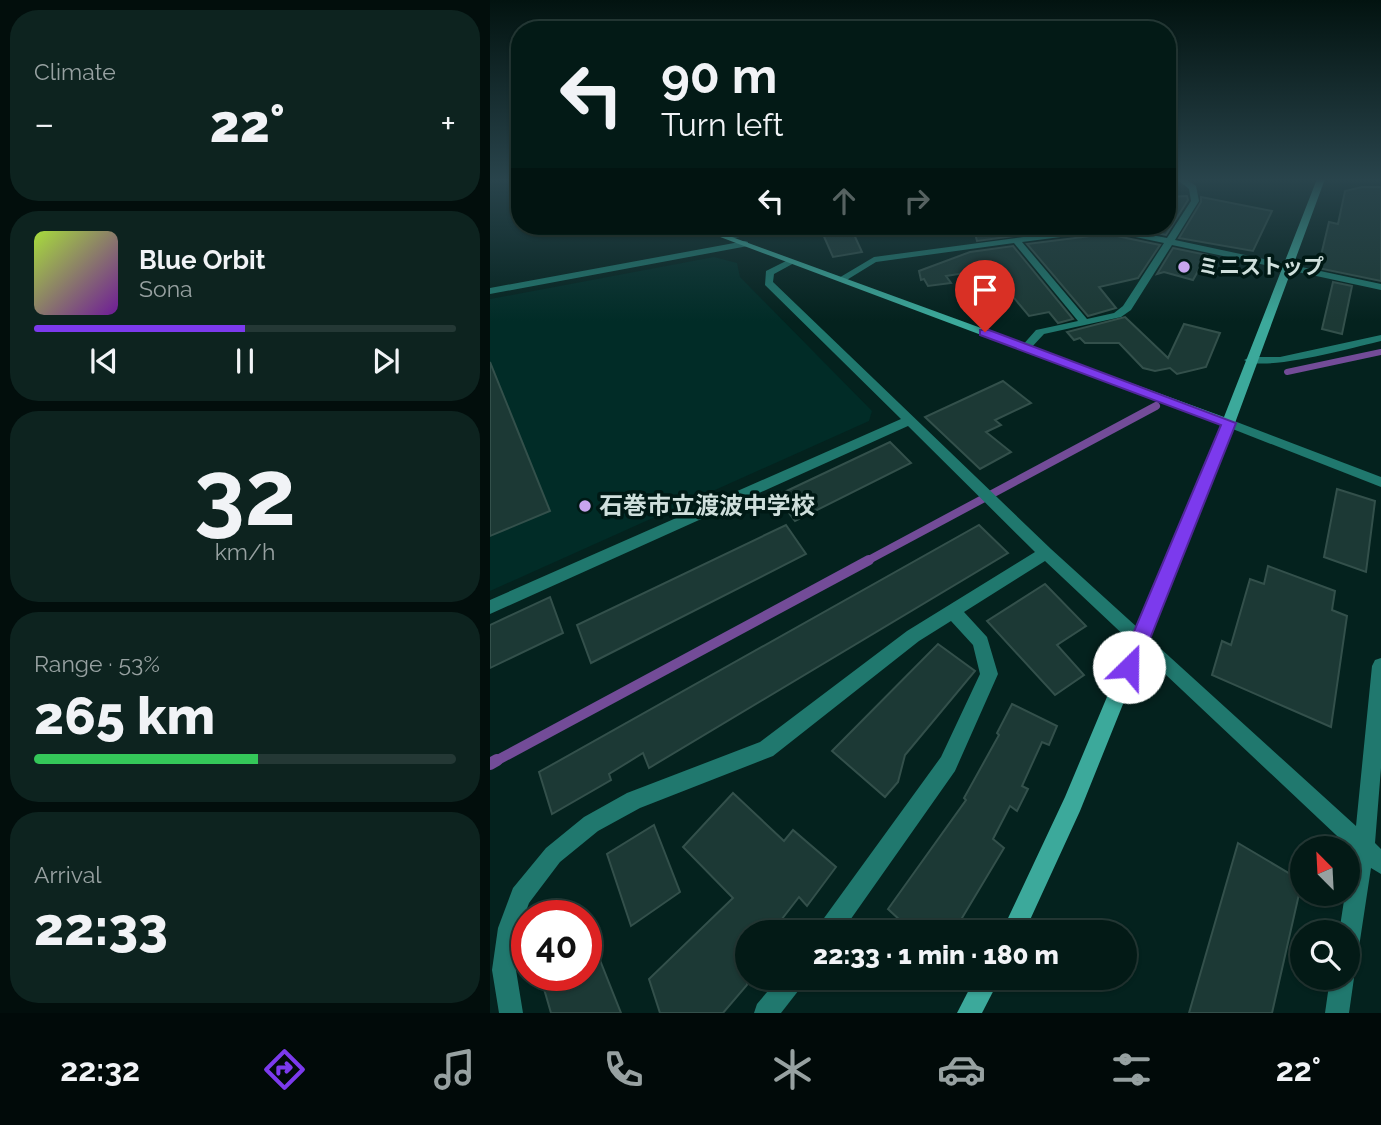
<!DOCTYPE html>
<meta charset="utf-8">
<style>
body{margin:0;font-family:Raleway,"Noto Sans JP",sans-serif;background:#0d231f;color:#f1f3f6;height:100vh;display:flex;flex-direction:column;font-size:26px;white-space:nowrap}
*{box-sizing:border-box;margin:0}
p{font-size:23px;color:#97a1a1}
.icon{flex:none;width:38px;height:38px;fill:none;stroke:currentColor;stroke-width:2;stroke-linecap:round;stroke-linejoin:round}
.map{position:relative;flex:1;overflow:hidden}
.details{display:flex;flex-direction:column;gap:10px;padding:10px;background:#020e0c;width:490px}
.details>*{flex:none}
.hud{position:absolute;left:21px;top:21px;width:665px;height:214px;border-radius:28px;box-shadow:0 2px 5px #0004,0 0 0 2px #243835;background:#031a16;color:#f1f3f6;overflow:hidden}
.needle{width:46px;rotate:336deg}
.fabs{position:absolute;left:800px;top:836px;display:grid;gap:14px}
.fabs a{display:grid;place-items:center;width:70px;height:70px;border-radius:50%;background:#031a16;box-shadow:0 2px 5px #0004,0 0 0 2px #243835;font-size:35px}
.speed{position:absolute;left:21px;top:900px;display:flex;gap:14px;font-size:35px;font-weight:700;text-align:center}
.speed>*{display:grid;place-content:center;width:91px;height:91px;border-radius:50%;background:#031a16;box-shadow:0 2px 5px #0004,0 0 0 2px #243835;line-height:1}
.speed .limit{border:10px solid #d22;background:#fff;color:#111}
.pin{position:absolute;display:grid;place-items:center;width:60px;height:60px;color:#fff;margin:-72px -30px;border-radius:50% 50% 50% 0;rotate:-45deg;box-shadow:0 0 7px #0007}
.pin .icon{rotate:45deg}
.me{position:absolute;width:77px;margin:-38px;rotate:23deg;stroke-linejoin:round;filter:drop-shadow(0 0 5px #0008)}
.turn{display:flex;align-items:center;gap:24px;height:147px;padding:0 35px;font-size:32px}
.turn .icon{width:91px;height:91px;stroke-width:2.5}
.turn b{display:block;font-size:49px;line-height:60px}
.lanes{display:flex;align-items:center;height:66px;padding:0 35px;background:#0003;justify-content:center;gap:35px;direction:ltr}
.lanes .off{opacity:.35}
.big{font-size:52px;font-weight:800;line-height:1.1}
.details .card{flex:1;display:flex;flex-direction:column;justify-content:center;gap:10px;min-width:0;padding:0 24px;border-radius:28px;background:#0d231f}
.details .dial{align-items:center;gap:0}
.dial b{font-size:91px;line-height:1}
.song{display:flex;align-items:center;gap:21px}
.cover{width:84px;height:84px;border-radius:10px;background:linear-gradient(135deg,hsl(80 70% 55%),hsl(280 70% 35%))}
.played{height:7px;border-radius:4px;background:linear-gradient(90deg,#7c3aed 50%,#243835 50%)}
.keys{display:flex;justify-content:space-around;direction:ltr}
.heat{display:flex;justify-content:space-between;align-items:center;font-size:38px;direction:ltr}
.charge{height:10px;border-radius:5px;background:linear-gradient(90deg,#34c759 53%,#243835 0)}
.trip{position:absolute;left:245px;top:920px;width:402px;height:70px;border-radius:35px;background:#031a16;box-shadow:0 2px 5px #0004,0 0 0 2px #243835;font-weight:800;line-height:70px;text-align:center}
.tab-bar{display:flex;height:112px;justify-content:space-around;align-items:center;background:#010a09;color:#97a1a1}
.tab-bar .icon{width:49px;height:49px}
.tab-bar .active{color:#7c3aed}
.tab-bar b{font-size:32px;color:#f1f3f6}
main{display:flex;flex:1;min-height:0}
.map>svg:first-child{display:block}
.built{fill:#012c27}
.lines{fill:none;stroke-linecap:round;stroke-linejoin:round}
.stream-far3{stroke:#734c98;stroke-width:6}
.stream-far2{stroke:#734c98;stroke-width:8}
.stream-far1{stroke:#734c98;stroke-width:10}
.stream{stroke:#734c98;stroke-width:12}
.building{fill:#1c3935;stroke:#33504b;stroke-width:2}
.street{fill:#20786e;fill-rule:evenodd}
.secondary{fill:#3ca99b;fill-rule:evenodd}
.route{fill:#7c3aed;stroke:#51269a;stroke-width:2}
.poi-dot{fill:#c8a5ee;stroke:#001915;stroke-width:2.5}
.labels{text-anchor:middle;stroke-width:7;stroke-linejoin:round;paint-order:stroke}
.far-poi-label{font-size:21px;font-weight:bold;fill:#cfdfdc;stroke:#001915;text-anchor:start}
.poi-label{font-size:24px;font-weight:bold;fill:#cfdfdc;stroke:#001915;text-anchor:start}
</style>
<main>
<section class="details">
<div class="card"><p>Climate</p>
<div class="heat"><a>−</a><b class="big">22°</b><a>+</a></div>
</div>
<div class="card">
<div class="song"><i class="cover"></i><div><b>Blue Orbit</b><p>Sona</p></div></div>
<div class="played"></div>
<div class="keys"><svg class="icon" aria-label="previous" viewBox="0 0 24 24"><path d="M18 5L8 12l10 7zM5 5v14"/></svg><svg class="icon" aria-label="pause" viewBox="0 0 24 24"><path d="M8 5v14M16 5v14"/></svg><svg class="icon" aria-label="next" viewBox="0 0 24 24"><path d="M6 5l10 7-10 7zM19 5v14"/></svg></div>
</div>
<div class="card dial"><b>32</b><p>km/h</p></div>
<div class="card"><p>Range · 53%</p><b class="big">265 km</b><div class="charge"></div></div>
<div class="card"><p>Arrival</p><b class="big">22:33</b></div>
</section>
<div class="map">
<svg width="891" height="1013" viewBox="0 0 891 1013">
<rect width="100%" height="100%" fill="#04221e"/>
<polygon class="built" points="224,257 247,263 250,277 382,411 379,421 0,591 0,299"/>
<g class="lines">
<polyline class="stream-far3" points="797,372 891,352"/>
<polyline class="stream-far2" points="375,562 666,406"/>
<polyline class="stream-far1" points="4,762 379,560"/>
<polyline class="stream" points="0,764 7,760"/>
</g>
<g class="building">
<polygon points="872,187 891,187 891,281 828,268 839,222 848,224 855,191"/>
<polygon points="697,196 698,200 676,235 628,226 677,226 677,197"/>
<polygon points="711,197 782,211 763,251 689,238 711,202"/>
<polygon points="483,226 597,226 487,241"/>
<polygon points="361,228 372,252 343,257 332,232"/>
<polygon points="617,234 670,245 648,278 609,287 626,308 598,316 537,244"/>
<polygon points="523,246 583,319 568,323 559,312 539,316 500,269 456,276 461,283 438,286 434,279 431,280 429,271 480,252"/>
<polygon points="683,248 717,255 703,280 674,272 667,274"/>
<polygon points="843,282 862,286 852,334 832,329"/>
<polygon points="635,317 678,358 694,324 730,333 716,367 687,374 680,368 665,371 653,368 629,343 595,343 590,338 584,340 577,332"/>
<polygon points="0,362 60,511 0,536"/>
<polygon points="513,381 541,403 505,420 511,425 496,432 521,452 490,469 435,417"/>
<polygon points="400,442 421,463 305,521 286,496"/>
<polygon points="847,489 885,501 876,572 834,557"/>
<polygon points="296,525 316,554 101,663 87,625"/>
<polygon points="489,525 518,553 159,768 153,753 119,774 121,780 62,814 49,772"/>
<polygon points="778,566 845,591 842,610 857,616 841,727 722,675 732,641 741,645 760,579 774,584"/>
<polygon points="555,584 596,626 567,645 594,675 565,695 497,621"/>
<polygon points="60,597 73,633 0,668 0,625"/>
<polygon points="448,644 485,671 415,755 408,782 395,797 342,751"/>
<polygon points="522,704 567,726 559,745 552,742 532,786 538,789 527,811 520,806 503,839 514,848 463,933 406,933 412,922 398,909 476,800 474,798 509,735 507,733"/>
<polygon points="243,793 294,841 303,830 346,867 317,906 309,897 281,933 257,933 257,985 233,1013 170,1013 159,979 243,898 193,847"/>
<polygon points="164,825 190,892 141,926 117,854"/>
<polygon points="748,843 812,881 782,1013 699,1013"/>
<polygon points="96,925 131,1013 61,1013 50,975 96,975"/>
</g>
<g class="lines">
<g class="street">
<path d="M687,179h9l10,7 3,15 -24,39 206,44v6l-209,-45 -41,65 -10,7 -77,17 -14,15 -4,1 -5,-3 15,-17 42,-9 -64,-78 -138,19 -31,19 -8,-2 37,-22 231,-31 62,12 24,-37 -2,-12zM617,231l57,12 -41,63 -9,7 -27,6 -65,-77z"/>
<polygon points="290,226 310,226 306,229 236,239 232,236 236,233"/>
<polygon points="255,241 258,242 258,246 0,294 0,288"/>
<polygon points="298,260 306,262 284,274 283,282 561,549 866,826 882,666 885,660 891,658 891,768 885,843 891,849 891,874 881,868 869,947 866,955 858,958 858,933 849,933 855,894 858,894 863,851 555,561 474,612 497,637 508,674 465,771 351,933 326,933 329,925 451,757 490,674 483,645 461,621 429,641 283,756 150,808 108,831 70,862 39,903 30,928 26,970 33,1013 9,1013 2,970 8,928 23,888 56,848 94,817 137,793 270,742 417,631 545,552 418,426 0,614 0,600 411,419 275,285 276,271"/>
<path d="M891,335v6c-26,6 -118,32 -137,19l6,-3h30z"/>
<polygon points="739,419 891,477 891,487 735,426 733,423"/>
<polygon points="858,969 864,978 859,1013 835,1013 840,978 858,978"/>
<polygon points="289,978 316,978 312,986 291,1013 264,1013 267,1004"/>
</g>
<g class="secondary">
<polygon points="827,179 835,179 745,423 695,550 590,811 534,933 511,933 575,797 731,425 201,226 212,226 734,417"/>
<polygon points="485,978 510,978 492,1013 467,1013"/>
</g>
</g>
<linearGradient id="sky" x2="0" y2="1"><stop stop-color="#021310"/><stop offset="0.56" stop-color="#29444c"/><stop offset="1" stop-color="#29444c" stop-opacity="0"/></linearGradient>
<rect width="891" height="321" fill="url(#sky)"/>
<polygon class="route" points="490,330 499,330 746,423 646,674 639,676 632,674 629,667 731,425 490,335"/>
<g class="poi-dot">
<circle cx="694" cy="267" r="7"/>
<circle cx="95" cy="506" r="7"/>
</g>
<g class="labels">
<g class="far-poi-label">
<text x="708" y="274">ミニストップ</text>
</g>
<g class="poi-label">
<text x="109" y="514">石巻市立渡波中学校</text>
</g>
</g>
</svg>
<div class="fabs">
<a><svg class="needle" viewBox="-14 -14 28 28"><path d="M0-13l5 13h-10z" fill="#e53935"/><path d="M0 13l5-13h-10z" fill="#97a1a1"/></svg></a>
<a><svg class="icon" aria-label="search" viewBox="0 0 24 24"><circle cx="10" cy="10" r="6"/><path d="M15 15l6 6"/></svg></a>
</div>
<div class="speed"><div class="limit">40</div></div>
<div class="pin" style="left:495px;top:332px;background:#d93025"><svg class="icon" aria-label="arrive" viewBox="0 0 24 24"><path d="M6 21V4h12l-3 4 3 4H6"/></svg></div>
<svg class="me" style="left:639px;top:667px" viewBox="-20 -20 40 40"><circle r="19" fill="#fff"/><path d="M0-13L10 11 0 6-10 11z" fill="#7c3aed"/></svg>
<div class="trip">22:33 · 1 min · 180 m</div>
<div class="hud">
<div class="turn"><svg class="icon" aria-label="left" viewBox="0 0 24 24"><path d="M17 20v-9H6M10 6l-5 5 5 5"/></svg><div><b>90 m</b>Turn left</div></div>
<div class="lanes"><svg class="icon" aria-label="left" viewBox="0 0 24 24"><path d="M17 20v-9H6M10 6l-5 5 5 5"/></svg><svg class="icon off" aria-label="ahead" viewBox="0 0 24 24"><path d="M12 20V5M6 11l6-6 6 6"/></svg><svg class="icon off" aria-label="right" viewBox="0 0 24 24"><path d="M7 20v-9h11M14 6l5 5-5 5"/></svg></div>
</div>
</div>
</main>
<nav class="tab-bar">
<b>22:32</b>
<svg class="icon active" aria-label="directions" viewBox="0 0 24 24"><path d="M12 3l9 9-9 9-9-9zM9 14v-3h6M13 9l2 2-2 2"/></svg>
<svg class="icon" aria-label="music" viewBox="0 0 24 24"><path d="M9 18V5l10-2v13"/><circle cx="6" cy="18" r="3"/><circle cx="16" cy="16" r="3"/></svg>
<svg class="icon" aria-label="phone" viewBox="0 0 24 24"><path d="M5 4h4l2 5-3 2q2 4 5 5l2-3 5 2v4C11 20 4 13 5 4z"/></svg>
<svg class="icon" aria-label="climate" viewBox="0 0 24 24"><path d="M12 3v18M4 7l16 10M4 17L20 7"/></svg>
<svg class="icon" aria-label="car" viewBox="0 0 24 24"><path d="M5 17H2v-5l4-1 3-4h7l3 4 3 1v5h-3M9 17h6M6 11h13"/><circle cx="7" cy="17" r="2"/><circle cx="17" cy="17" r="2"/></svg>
<svg class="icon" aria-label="filters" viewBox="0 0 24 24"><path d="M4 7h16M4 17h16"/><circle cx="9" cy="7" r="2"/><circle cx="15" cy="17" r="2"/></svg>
<b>22°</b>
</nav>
